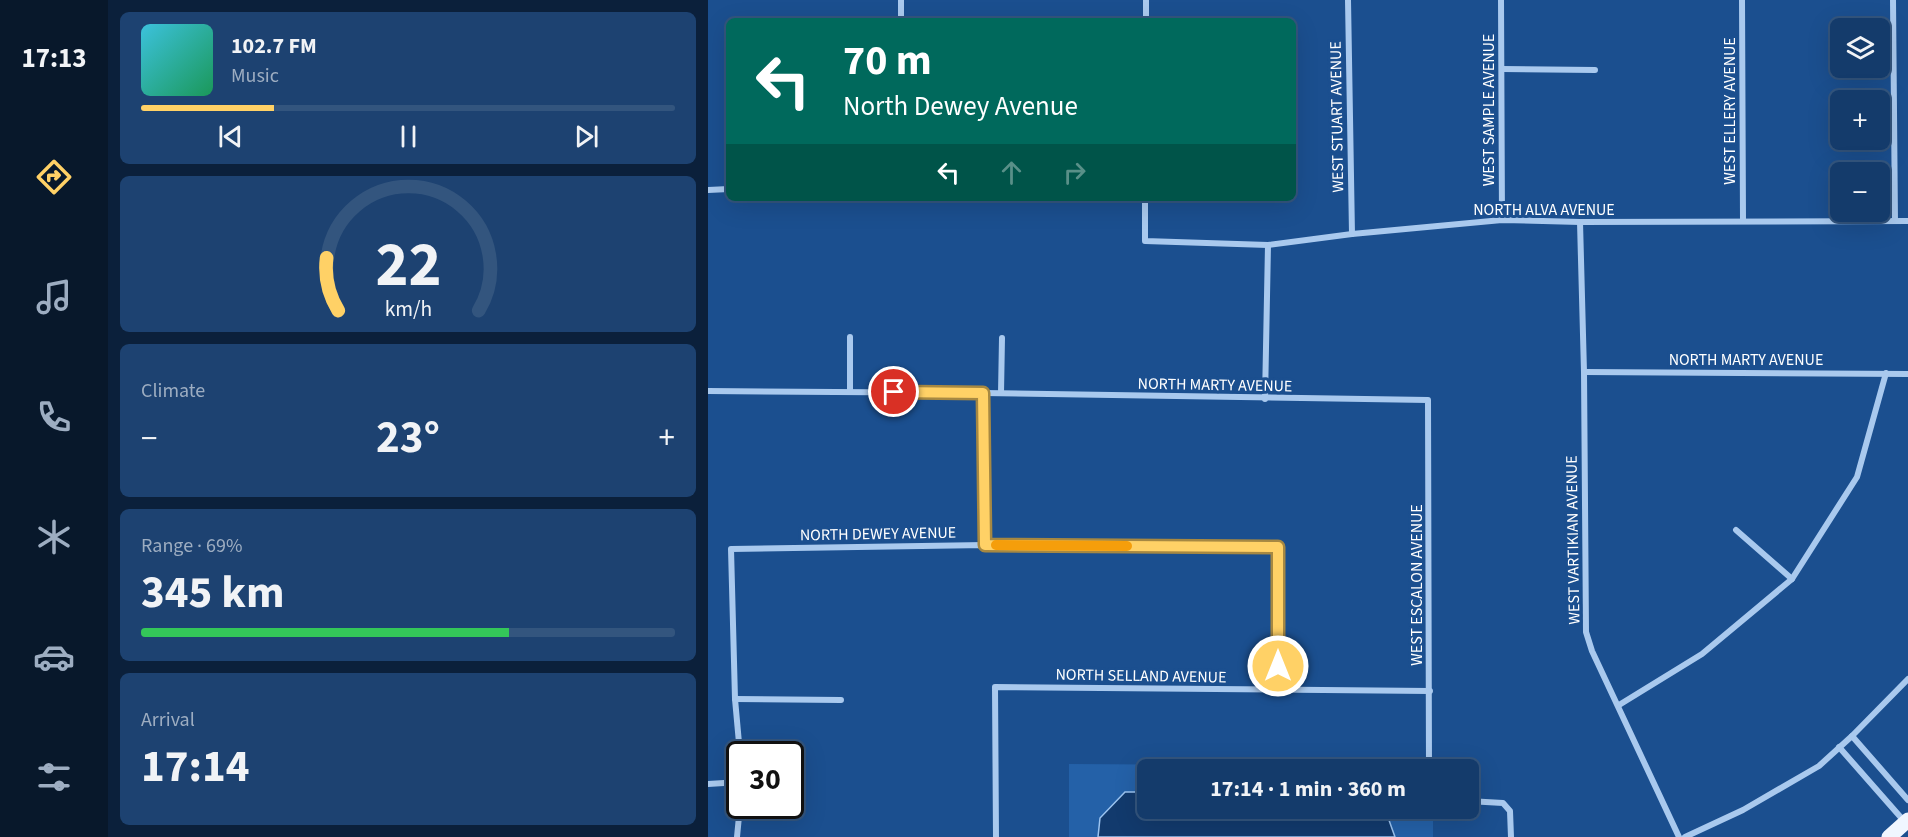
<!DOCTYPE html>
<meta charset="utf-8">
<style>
body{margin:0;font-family:"Source Sans 3",sans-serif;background:#1d4271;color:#f1f3f6;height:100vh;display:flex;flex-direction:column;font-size:22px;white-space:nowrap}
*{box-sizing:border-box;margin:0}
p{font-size:20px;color:#9dadc1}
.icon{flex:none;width:33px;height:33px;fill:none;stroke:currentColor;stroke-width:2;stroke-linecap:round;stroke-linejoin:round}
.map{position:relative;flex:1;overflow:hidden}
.details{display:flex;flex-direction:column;gap:12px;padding:12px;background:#0b203b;width:600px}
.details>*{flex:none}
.top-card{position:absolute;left:18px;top:18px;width:570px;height:183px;border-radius:9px;box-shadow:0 6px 24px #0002,0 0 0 2px #33557e;background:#00695c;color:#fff;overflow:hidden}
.buttons{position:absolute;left:1122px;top:18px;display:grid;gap:12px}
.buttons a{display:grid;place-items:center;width:60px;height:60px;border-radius:9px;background:#143b6b;box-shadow:0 6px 24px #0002,0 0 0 2px #33557e;font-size:30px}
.speed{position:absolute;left:18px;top:741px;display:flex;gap:12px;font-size:30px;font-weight:700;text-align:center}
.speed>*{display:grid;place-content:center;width:78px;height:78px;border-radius:50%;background:#143b6b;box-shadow:0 6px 24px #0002,0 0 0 2px #33557e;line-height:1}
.speed .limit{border:3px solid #111;border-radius:9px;background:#fff;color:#111}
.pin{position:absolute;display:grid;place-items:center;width:51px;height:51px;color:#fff;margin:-26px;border:3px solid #fff;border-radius:50%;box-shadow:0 2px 6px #0007}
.me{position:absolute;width:66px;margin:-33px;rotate:0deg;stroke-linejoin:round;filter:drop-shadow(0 0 4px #0008)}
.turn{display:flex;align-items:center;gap:21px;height:126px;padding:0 18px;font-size:27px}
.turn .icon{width:78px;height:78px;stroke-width:2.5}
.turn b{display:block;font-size:42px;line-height:51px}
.lanes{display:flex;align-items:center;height:57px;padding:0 18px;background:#0003;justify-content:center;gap:30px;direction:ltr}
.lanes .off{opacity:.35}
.big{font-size:45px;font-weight:700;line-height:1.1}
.details .tile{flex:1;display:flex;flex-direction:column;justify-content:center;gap:9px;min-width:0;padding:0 21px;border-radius:9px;background:#1d4271}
.details .dial{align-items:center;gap:0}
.dial svg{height:156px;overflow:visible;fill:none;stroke:#33557e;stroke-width:7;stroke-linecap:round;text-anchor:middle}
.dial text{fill:#f1f3f6;stroke:none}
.song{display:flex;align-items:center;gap:18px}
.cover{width:72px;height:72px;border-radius:9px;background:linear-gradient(135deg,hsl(190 70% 55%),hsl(150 70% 35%))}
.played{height:6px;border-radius:3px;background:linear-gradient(90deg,#ffd166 25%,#33557e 25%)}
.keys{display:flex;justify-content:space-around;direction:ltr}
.heat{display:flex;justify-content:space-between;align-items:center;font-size:33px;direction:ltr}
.charge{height:9px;border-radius:4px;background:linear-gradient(90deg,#34c759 69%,#33557e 0)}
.trip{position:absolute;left:429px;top:759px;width:342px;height:60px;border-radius:9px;background:#143b6b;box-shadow:0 6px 24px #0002,0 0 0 2px #33557e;font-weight:700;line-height:60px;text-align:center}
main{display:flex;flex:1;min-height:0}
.menu{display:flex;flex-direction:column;width:108px;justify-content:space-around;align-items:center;background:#08182b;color:#9dadc1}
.menu .icon{width:42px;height:42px}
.menu .current{color:#ffd166}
.menu b{font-size:27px;color:#f1f3f6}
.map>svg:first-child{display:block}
.green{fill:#2461a8}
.water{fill:#123a6d;stroke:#9cc4f0;stroke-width:1.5}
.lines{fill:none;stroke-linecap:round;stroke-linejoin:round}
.minor{stroke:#a9c9ee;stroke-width:6}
.primary{stroke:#f0f6ff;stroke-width:15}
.route-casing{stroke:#a68842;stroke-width:15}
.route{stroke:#ffd166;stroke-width:10}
.slow{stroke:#f59e0b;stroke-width:10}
.labels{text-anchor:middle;stroke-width:6;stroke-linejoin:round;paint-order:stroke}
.street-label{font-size:16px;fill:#fff;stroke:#1b4f8f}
</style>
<main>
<nav class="menu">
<b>17:13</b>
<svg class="icon current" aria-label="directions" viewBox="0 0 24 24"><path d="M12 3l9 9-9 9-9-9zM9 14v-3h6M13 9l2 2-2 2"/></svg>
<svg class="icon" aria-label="music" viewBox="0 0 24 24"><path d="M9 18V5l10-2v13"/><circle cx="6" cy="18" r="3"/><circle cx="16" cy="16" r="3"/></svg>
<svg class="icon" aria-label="phone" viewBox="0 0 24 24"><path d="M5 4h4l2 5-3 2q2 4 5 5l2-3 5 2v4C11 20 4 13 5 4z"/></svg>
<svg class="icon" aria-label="climate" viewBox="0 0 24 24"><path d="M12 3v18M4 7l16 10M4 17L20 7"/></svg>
<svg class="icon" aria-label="car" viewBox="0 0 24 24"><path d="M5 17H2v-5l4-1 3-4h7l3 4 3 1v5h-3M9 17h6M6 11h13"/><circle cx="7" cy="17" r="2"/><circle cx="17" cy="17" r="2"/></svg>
<svg class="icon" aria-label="filters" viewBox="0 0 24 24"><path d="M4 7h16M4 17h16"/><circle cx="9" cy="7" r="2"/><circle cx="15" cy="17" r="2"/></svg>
</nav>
<section class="details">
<div class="tile">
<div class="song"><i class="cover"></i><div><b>102.7 FM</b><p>Music</p></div></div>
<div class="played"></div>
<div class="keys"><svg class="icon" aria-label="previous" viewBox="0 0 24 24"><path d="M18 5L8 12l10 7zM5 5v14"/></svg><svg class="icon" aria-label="pause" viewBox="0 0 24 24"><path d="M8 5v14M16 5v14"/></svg><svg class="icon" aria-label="next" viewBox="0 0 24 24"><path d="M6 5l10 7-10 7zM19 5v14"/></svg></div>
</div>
<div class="tile dial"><svg viewBox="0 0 100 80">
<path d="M14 69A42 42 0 1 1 86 69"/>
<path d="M14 69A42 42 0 0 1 8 42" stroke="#ffd166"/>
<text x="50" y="56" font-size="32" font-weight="700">22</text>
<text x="50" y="72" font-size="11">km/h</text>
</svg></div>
<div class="tile"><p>Climate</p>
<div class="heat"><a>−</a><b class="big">23°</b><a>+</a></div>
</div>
<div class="tile"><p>Range · 69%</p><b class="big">345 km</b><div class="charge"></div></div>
<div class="tile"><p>Arrival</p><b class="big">17:14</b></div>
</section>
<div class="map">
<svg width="1200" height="837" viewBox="0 0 1200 837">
<rect width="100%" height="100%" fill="#1b4f8f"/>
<polygon class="green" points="361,764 708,766 708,770 440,770 440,808 720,809 725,811 725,837 361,837"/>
<polygon class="water" points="417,792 439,792 440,808 677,809 687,837 390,837 392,818"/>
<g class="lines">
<g class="minor">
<polyline points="193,0 193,21"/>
<polyline points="640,0 644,234"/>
<polyline points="793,0 794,220"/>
<polyline points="1034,0 1035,221"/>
<polyline points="1185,0 1187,221"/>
<polyline points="438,21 438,0"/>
<polyline points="794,69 887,70"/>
<polyline points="0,190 21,189"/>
<polyline points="437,198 437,241 560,245 644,234 794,220 872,222 1200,221"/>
<polyline points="872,222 876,372 878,632 884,651 971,837"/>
<polyline points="142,337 142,392"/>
<polyline points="876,372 1200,374"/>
<polyline points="0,391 275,393 720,400 721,770"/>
<polyline points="275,393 277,545"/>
<polyline points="293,393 294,338"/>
<polyline points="557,399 560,245"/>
<polyline points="1028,530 1084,579"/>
<polyline points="27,699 133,700"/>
<polyline points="911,705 994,654 1084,579 1149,477 1178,373"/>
<polyline points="1144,736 1200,800"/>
<polyline points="1131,747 1196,821"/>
<polyline points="32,754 27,699 23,549 277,545 570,547 570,690"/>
<polyline points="0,784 32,782"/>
<polyline points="760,801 795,803 802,811 803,837"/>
<polyline points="29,837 32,806"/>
<polyline points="288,837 287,687 722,691"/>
<polyline points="977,837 1035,810 1111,766 1144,736 1200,679"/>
</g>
<polyline class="primary" points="1181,837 1200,820"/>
</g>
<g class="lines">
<defs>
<polyline id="route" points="186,392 275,393 277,545 570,547 570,666"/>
</defs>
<use href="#route" class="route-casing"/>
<use href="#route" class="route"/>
<polyline class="slow" points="288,545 419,546"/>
</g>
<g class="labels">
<g class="street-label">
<text transform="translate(780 110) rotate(-90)" y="6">WEST SAMPLE AVENUE</text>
<text transform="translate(1021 111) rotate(-90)" y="6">WEST ELLERY AVENUE</text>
<text transform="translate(628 117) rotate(-91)" y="6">WEST STUART AVENUE</text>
<text x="836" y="215">NORTH ALVA AVENUE</text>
<text x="1038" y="365">NORTH MARTY AVENUE</text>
<text transform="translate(507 384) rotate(1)" y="6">NORTH MARTY AVENUE</text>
<text transform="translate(170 533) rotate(-1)" y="6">NORTH DEWEY AVENUE</text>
<text transform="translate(864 540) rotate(-91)" y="6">WEST VARTIKIAN AVENUE</text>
<text transform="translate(708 585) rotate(-90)" y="6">WEST ESCALON AVENUE</text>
<text transform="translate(433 675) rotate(1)" y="6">NORTH SELLAND AVENUE</text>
</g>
</g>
</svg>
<div class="buttons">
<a><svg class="icon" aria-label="layers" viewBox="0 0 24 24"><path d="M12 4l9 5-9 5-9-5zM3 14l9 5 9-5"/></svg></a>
<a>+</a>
<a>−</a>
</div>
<div class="speed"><div class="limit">30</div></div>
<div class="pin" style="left:186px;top:392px;background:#d93025"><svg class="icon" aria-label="arrive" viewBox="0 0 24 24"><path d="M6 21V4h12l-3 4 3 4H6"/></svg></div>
<svg class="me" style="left:570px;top:666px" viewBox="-20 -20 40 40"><circle r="17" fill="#ffd166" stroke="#fff" stroke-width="3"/><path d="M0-11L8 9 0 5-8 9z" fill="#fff"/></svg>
<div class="trip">17:14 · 1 min · 360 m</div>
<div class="top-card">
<div class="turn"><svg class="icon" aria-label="left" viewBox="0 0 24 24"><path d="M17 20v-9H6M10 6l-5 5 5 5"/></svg><div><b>70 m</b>North Dewey Avenue</div></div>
<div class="lanes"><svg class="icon" aria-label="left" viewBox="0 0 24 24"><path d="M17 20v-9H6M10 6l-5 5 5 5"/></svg><svg class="icon off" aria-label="ahead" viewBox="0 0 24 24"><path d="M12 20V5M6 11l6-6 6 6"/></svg><svg class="icon off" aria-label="right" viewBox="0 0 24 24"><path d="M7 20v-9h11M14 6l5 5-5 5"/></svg></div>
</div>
</div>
</main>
